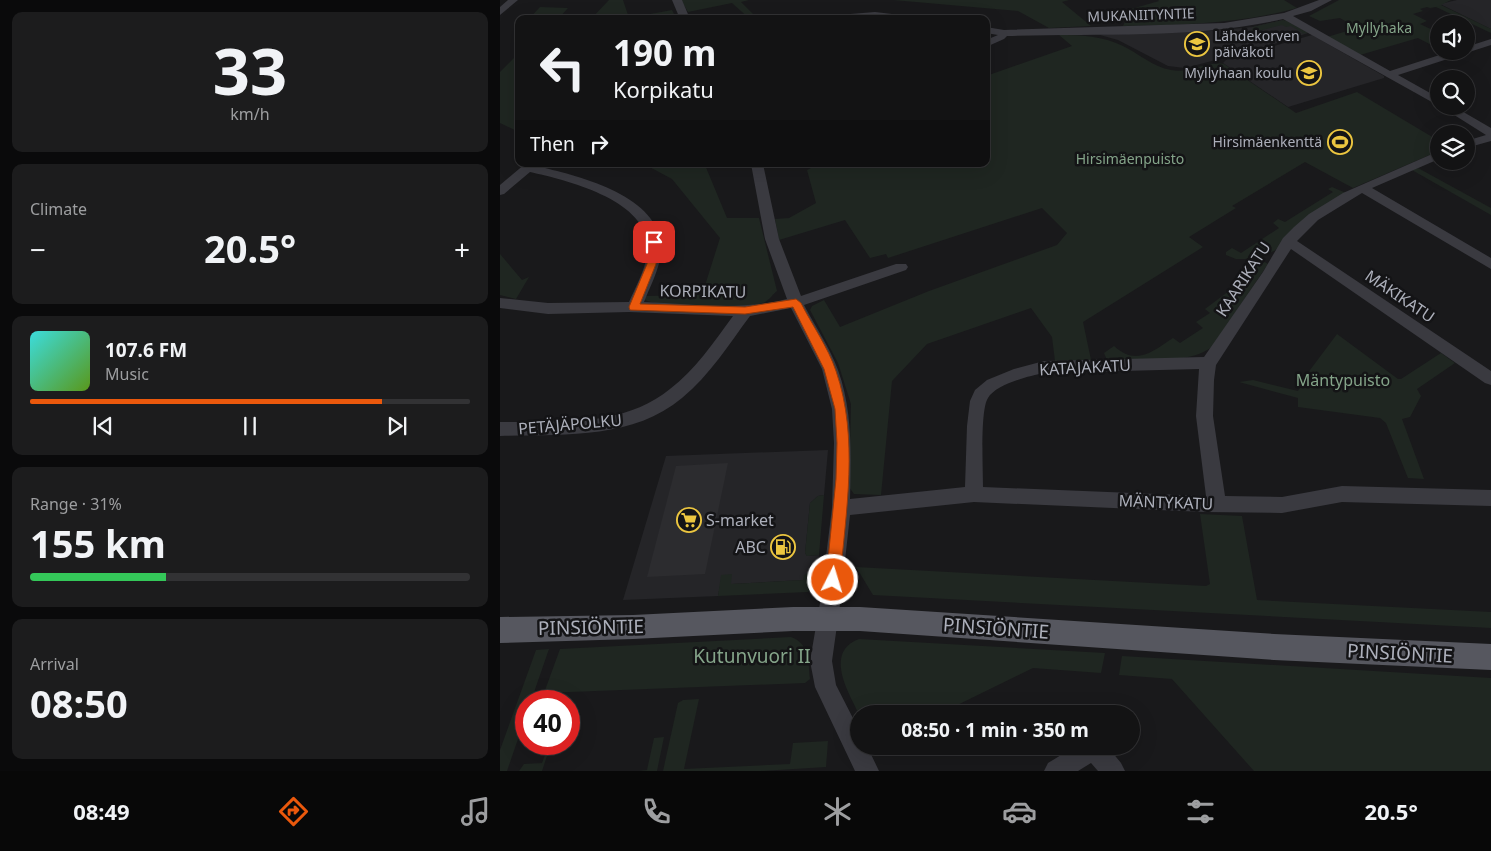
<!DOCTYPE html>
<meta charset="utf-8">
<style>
body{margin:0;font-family:"Noto Sans",sans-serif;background:#1c1c1d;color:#f1f3f6;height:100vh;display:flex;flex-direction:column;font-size:19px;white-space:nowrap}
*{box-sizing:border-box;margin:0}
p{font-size:16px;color:#9d9ea0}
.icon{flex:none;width:28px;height:28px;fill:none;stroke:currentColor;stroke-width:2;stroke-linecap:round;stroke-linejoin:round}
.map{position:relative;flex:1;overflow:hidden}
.panel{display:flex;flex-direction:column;gap:12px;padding:12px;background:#0a0a0b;width:500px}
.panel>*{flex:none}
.banner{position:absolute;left:15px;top:15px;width:475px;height:152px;border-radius:10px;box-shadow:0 5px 20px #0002,0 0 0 1px #323234;background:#131314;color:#f1f3f6;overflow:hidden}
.controls{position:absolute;left:930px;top:15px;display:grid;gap:10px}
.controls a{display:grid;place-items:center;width:45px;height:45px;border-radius:50%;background:#131314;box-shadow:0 5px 20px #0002,0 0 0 1px #323234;font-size:25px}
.speed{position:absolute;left:15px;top:690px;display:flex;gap:10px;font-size:25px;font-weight:700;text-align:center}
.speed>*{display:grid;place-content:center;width:65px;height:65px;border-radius:50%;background:#131314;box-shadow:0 5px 20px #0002,0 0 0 1px #323234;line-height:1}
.speed .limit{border:8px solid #d22;background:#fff;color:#111}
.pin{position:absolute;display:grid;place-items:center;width:42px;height:42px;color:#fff;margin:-21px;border-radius:10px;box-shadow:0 2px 8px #0006}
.me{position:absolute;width:55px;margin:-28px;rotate:5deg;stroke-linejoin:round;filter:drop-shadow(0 0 4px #0008)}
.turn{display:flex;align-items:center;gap:18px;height:105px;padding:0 15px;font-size:22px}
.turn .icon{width:65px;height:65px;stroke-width:2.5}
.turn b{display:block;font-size:35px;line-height:42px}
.then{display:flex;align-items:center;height:48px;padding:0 15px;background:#0003;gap:10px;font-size:19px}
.big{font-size:38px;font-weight:700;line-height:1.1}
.panel .tile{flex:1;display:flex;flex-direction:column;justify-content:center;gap:8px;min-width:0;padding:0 18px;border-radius:10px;background:#1c1c1d}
.panel .dial{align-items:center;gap:0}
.dial b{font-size:65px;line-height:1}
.song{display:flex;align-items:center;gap:15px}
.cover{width:60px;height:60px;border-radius:8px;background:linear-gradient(135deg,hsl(180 70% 55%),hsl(90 70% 35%))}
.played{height:5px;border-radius:2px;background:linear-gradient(90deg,#ea580c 80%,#323234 80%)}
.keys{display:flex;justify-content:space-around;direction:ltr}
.heat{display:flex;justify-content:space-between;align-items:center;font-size:28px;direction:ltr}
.charge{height:8px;border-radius:4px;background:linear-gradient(90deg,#34c759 31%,#323234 0)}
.trip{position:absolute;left:350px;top:705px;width:290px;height:50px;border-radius:25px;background:#131314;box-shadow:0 5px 20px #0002,0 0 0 1px #323234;font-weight:700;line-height:50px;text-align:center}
.menu{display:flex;height:80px;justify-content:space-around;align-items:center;background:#080808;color:#9d9ea0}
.menu .icon{width:35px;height:35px}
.menu .active{color:#ea580c}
.menu b{font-size:22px;color:#f1f3f6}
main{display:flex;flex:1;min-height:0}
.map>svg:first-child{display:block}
.built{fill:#252528}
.green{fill:#1f2621}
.building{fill:#2c2c2f}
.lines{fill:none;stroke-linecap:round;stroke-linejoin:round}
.minor{fill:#3a3a40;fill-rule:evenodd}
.major{fill:#56575f;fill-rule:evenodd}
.route{fill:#ea580c;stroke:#983908}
.labels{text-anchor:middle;stroke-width:5;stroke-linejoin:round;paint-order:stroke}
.far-street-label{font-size:14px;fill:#acafba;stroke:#141416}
.far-park-label{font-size:14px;fill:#84a489;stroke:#141416}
.far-poi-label{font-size:14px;fill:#acafba;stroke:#141416;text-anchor:end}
.street-label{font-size:16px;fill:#acafba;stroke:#141416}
.park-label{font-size:16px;fill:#84a489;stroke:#141416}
.poi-label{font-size:16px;fill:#acafba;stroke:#141416;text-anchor:start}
.near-street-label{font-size:19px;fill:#acafba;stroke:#141416}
.near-park-label{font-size:19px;fill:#84a489;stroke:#141416}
</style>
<main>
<section class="panel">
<div class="tile dial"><b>33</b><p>km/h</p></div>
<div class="tile"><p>Climate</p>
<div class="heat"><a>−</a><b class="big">20.5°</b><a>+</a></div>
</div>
<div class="tile">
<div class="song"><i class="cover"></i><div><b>107.6 FM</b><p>Music</p></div></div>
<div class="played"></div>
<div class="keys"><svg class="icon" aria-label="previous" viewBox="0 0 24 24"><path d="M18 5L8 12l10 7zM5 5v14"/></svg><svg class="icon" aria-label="pause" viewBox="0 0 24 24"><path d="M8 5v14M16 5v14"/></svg><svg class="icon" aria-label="next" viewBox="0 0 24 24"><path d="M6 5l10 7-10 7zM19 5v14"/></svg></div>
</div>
<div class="tile"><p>Range · 31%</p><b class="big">155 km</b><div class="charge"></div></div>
<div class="tile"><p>Arrival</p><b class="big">08:50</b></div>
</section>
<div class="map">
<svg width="991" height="771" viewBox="0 0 991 771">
<rect width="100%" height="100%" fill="#19191b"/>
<g class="built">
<polygon points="957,0 991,0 991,29 940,4"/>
<polygon points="783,20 808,33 765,47 685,68 668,66 618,40 600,35 710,31 753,27"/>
<polygon points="812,35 884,76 884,78 788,107 723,63 726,60"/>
<polygon points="328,450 324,495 318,496 310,503 305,553 307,556 319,555 317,570 314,570 303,580 231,584 222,575 218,596 123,600 166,456"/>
</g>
<g class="green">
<polygon points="109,0 123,0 129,18 172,10 175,16 161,19 91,19"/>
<polygon points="181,0 249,0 241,2 258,19 250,19 232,3 188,12"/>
<polygon points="393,0 569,0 562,2 591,26 549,28 518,11"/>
<path d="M658,0h126l13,8c-57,16 -115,17 -174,18l8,-17 28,-8z"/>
<polygon points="839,0 951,0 941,5 991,29 991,33 936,7 930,8 927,7 920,9 923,11 913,14 927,21 920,24 939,33 939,49 918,38 860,55 827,37 857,28 840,18 820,21 809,16"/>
<polygon points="40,7 68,8 58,19 29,19"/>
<polygon points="783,20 787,21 808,33 799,34 803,33 791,26 786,27 782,25 751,33 753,27"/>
<path d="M559,35c22,0 44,1 64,11 15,7 30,21 48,24 18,4 35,-9 53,-6l72,49 61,-21 82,49v10l-86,37 -48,-26 -73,44 4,2 -47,29 14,10 -120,75 8,38 -36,1 -3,-24 -21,-29 -104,36 -35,37 -11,114 -27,-1 -5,-7 2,-83 -13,-41 -28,-53 2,-4 12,-6 16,27 89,-36 128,-46 10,-12 -25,-25 -154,50 -2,-4 -16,4 -25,-38 -66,20 -4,-21 14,-1 27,-15 -9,-33 12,-6h167v-88l86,-30z"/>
<polygon points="19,53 19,132 0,123 0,72"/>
<path d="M144,164h67l-6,1 22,53h32l18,73c-4,3 -8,9 -12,11 -14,8 -105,6 -120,-2v-4l57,-1 18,-57 -48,-59z"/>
<polygon points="918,168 991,208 991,215 912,170"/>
<polygon points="832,187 846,193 774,251 754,258 745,259 736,259 726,255 726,252 732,248 741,253 779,228 773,223 778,219 785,222 833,192 828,189"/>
<polygon points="0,254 22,280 29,277 16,299 0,295"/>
<path d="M763,261l5,3 -56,83c-26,19 -74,12 -105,13l-3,-7 10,-7c22,20 38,6 59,-8l7,5 23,-15 -7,-6 14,-9 -5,-4 28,-21 22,-23z"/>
<polygon points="837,334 898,379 901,379 941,353 955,363 917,389 921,396 910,417 902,419 924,479 908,478 886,423 880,418 798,407 798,398 739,382 753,380 798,391 810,370"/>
<polygon points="324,495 319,555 307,556 305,553 310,503 318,496"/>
<polygon points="700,514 742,516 757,600 991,612 991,628 373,595 356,567 706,586 710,584"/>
<path d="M314,570h3c0,10 -1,15 -9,22l-90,4 3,-21 11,-1 -1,10 72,-4 1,-5z"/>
<path d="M291,637c19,7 17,24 19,42l-5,4 -261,10 16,-44z"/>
<path d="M359,639l246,14 -4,20 -68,-5 -94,46h-80c-11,-22 -35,-62 0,-75z"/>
<polygon points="49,649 31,701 26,701 26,716 7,771 0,771 0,750 36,650"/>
<polygon points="622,656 991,678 991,771 754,771 672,679 619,675"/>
<polygon points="199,699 184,769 290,764 293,743 328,741 326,767 261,771 163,771 178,703 183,700"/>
<polygon points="164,737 157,771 139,771 147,770 154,738"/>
<polygon points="49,744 51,744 42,771 19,771 24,764 42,763"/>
</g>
<g class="building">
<polygon points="228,463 205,574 147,577 176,466"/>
<polygon points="277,540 291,540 289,553 275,553"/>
</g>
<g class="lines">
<g class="minor">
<polygon points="8,0 18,0 0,15 0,7"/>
<polygon points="172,0 182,0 190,19 180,19"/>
<path d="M819,0h13l-21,11 -18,5 97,55 62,-20h14v-4l25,-8v6l-93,30 41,23v8l-156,-87c-86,20 -187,14 -276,17l-3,3 -18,8v-7l12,-5 -12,-2v-6l18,3 220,-7 60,-10z"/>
<polygon points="375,12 409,16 414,19 321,19 326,16"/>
<polygon points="940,106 953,106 991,128 991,141 966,148 966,141 986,135"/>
<path d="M939,151v8l-67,29 119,70v11l-129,-76 -44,27 -21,21 194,130v14l-6,-2 -194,-134 -75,116 -2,15 -1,36 12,80 57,1 60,-11 149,4v16l-149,-4 -60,11 -77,-1 -231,-10 -124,13 -9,82 -9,64 4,24 23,45v16h8l12,25h-24l-40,-84 -5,-26 11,-64 11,-89 2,-65 -2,-34 -10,-40 -31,-61 -41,8c-21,28 -40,59 -68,82 -50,42 -120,36 -182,38v-14c58,-1 122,6 170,-33 25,-19 44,-47 63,-73l-104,-4 -81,2 -48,-6v-10l48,5 81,-1c8,-18 20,-38 18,-58 -3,-45 -81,-64 -117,-72l-26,22 -4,1v-10l25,-21h12l-1,2c40,9 119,28 125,77 2,20 -10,41 -17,59 48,2 96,9 143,-3l-22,-60 -14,-75h12l16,75 22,57 95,-32h10l2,3 -2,3 -102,35c11,21 26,43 34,65 15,42 13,85 12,129l115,-12 2,-61 3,-25 5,-11 12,-10 27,-11 30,-8 160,-4 59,-85 20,-34 11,-11 15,-13 34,-21zM699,369l-3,47 10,80 -223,-9c0,-18 -3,-77 5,-89 8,-14 41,-22 56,-25z"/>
<polygon points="576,746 607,746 621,763 625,771 598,771 591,763 578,771 544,771 548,763"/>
</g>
<polygon class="major" points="293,607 360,607 774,634 991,644 991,670 774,660 360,631 293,631 133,639 0,643 0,617 133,615"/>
</g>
<path class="route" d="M154,239l5,3 -3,22 -16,40 105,3 51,-8 5,4c11,22 27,44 35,68 23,67 10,139 4,209l-2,4 -5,2 -5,-2 -2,-4 10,-101 1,-36 -2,-34 -11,-40 -31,-62 -48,7 -115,-4 -1,-3 18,-43 2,-22z"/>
<defs>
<symbol id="school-ring" viewBox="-11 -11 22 22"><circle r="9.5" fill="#141416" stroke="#ecc640" stroke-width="1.5"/><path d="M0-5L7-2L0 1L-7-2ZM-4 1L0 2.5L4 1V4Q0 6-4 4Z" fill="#ecc640"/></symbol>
<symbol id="stadium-ring" viewBox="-11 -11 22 22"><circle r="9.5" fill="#141416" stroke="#ecc640" stroke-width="1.5"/><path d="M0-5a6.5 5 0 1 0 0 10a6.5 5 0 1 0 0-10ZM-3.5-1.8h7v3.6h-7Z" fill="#ecc640"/></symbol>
<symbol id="supermarket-ring" viewBox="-11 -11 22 22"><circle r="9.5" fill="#141416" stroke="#ecc640" stroke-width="1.5"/><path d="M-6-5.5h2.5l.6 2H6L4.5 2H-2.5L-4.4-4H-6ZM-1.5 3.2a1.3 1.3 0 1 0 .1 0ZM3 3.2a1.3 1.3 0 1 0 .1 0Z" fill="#ecc640"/></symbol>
<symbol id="fuel-ring" viewBox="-11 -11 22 22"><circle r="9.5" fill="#141416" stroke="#ecc640" stroke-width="1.5"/><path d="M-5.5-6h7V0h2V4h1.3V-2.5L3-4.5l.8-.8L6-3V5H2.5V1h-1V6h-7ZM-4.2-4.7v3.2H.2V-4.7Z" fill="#ecc640"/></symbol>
</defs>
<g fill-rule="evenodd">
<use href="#school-ring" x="683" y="30" width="28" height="28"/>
<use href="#school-ring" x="795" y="59" width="28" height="28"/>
<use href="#stadium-ring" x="826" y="128" width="28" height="28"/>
<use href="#supermarket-ring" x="175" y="506" width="28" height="28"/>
<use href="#fuel-ring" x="269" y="533" width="28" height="28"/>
</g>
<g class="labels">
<g class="far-street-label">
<text transform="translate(641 15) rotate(-2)" y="5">MUKANIITYNTIE</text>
</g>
<g class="far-park-label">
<text x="879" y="33">Myllyhaka</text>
<text x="630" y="164">Hirsimäenpuisto</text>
</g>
<g class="far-poi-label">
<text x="714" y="41" text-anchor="start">Lähdekorven<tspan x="714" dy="16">päiväkoti</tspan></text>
<text x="792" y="78">Myllyhaan koulu</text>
<text x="822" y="147">Hirsimäenkenttä</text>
</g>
<g class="street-label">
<text transform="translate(743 279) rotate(-57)" y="6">KAARIKATU</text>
<text transform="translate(203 291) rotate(1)" y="6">KORPIKATU</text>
<text transform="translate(900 296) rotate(34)" y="6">MÄKIKATU</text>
<text transform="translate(585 367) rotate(-3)" y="6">KATAJAKATU</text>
<text transform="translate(70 424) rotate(-5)" y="6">PETÄJÄPOLKU</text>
<text transform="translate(666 502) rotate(2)" y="6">MÄNTYKATU</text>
</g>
<g class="park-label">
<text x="843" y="386">Mäntypuisto</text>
</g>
<g class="poi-label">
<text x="206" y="526">S-market</text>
<text x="266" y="553" text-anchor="end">ABC</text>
</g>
<g class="near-street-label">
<text transform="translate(91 627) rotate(-1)" y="7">PINSIÖNTIE</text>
<text transform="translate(496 628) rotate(4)" y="7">PINSIÖNTIE</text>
<text transform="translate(900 653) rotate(3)" y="7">PINSIÖNTIE</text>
</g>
<g class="near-park-label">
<text x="252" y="663">Kutunvuori II</text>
</g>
</g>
</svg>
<div class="controls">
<a><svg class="icon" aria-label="sound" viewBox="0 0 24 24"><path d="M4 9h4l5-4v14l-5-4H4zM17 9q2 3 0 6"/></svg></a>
<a><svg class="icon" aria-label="search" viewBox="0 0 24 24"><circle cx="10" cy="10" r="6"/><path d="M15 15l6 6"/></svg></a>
<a><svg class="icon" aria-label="layers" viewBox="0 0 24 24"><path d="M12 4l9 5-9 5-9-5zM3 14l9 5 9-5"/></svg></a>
</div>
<div class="speed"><div class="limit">40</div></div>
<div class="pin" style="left:154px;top:242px;background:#d93025"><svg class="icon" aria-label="arrive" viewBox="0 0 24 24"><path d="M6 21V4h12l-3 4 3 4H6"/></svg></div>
<svg class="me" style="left:333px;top:580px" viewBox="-20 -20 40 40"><circle r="17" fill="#ea580c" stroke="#fff" stroke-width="3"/><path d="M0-11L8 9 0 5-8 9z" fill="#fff"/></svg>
<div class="trip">08:50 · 1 min · 350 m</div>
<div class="banner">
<div class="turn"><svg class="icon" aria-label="left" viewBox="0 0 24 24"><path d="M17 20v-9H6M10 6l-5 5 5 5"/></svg><div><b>190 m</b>Korpikatu</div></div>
<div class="then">Then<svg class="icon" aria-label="right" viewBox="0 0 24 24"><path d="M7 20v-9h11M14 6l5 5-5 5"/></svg></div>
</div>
</div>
</main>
<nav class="menu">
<b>08:49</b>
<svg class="icon active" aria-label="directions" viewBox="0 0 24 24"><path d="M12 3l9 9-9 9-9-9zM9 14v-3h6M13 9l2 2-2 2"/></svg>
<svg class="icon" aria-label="music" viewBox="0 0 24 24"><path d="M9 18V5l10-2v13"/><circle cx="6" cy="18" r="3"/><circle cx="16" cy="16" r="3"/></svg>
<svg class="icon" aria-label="phone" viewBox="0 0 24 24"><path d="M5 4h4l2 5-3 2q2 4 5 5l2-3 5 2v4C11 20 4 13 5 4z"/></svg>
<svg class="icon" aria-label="climate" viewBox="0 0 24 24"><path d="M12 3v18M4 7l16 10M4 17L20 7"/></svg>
<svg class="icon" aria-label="car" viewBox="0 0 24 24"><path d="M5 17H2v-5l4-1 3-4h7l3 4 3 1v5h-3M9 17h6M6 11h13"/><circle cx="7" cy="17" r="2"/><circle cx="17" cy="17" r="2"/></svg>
<svg class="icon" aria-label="filters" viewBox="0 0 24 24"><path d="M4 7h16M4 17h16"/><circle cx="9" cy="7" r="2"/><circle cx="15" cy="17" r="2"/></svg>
<b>20.5°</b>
</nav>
